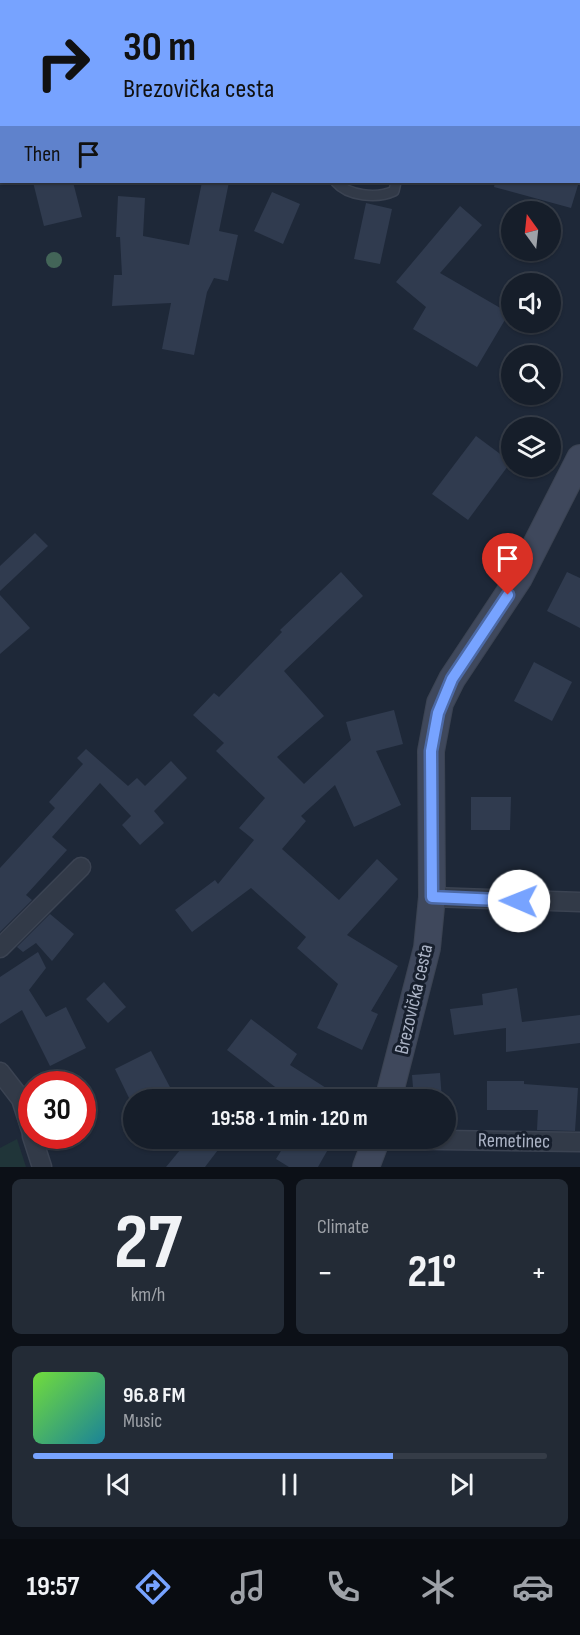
<!DOCTYPE html>
<meta charset="utf-8">
<style>
body{margin:0;font-family:"Sofia Sans Condensed",sans-serif;background:#232b36;color:#f1f3f6;height:100vh;display:flex;flex-direction:column;font-size:22px;white-space:nowrap}
*{box-sizing:border-box;margin:0}
p{font-size:20px;color:#9ea2a8}
.icon{flex:none;width:33px;height:33px;fill:none;stroke:currentColor;stroke-width:2;stroke-linecap:round;stroke-linejoin:round}
.map{position:relative;height:1167px;overflow:hidden}
.drawer{display:flex;flex-direction:column;gap:12px;padding:12px;background:#0c1017;flex:1}
.drawer>*{flex:none}
.top-card{position:absolute;left:0px;top:0px;width:580px;height:183px;box-shadow:0 2px 4px #0004,0 0 0 2px #353c47;background:#77a3ff;color:#111;overflow:hidden}
.needle{width:39px;rotate:345deg}
.buttons{position:absolute;left:501px;top:201px;display:grid;gap:12px}
.buttons a{display:grid;place-items:center;width:60px;height:60px;border-radius:50%;background:#161e2a;box-shadow:0 2px 4px #0004,0 0 0 2px #353c47;font-size:30px}
.speed{position:absolute;left:18px;top:1071px;display:flex;gap:12px;font-size:30px;font-weight:700;text-align:center}
.speed>*{display:grid;place-content:center;width:78px;height:78px;border-radius:50%;background:#161e2a;box-shadow:0 2px 4px #0004,0 0 0 2px #353c47;line-height:1}
.speed .limit{border:9px solid #d22;background:#fff;color:#111}
.pin{position:absolute;display:grid;place-items:center;width:51px;height:51px;color:#fff;margin:-62px -26px;border-radius:50% 50% 50% 0;rotate:-45deg;box-shadow:0 0 6px #0007}
.pin .icon{rotate:45deg}
.me{position:absolute;width:66px;margin:-33px;rotate:271deg;stroke-linejoin:round;filter:drop-shadow(0 0 4px #0008)}
.turn{display:flex;align-items:center;gap:21px;height:126px;padding:0 24px;font-size:27px}
.turn .icon{width:78px;height:78px;stroke-width:2.5}
.turn b{display:block;font-size:42px;line-height:51px}
.then{display:flex;align-items:center;height:57px;padding:0 24px;background:#0003;gap:12px;font-size:22px}
.big{font-size:45px;font-weight:700;line-height:1.1}
.drawer .tile{flex:1;display:flex;flex-direction:column;justify-content:center;gap:9px;min-width:0;padding:0 21px;border-radius:9px;background:#232b36}
.drawer .dial{align-items:center;gap:0}
.dial b{font-size:78px;line-height:1}
.song{display:flex;align-items:center;gap:18px}
.cover{width:72px;height:72px;border-radius:9px;background:linear-gradient(135deg,hsl(100 70% 55%),hsl(190 70% 35%))}
.played{height:6px;border-radius:3px;background:linear-gradient(90deg,#77a3ff 70%,#353c47 70%)}
.keys{display:flex;justify-content:space-around;direction:ltr}
.heat{display:flex;justify-content:space-between;align-items:center;font-size:33px;direction:ltr}
.drawer .tiles{flex:1;display:grid;gap:12px;grid-template-columns:1fr 1fr}
.tile:last-child{grid-column:span 2}
.trip{position:absolute;left:123px;top:1089px;width:333px;height:60px;border-radius:30px;background:#161e2a;box-shadow:0 2px 4px #0004,0 0 0 2px #353c47;font-weight:700;line-height:60px;text-align:center}
.menu{display:flex;height:96px;justify-content:space-around;align-items:center;background:#090c11;color:#9ea2a8}
.menu .icon{width:42px;height:42px}
.menu .on{color:#77a3ff}
.menu b{font-size:27px;color:#f1f3f6}
.map>svg:first-child{display:block}
.green{fill:#203539}
.building{fill:#303b4f}
.lines{fill:none;stroke-linecap:round;stroke-linejoin:round}
.service-casing{stroke:#3b4352;stroke-width:12}
.minor-casing{stroke:#3b4352;stroke-width:21}
.tertiary-casing{stroke:#3b4352;stroke-width:26}
.secondary-casing{stroke:#3b4352;stroke-width:28}
.path{stroke:#394e52;stroke-width:4;stroke-dasharray:4.5 4.5;stroke-linecap:butt}
.service{stroke:#323a48;stroke-width:9}
.minor{stroke:#323a48;stroke-width:18}
.tertiary{stroke:#323a48;stroke-width:22}
.secondary{stroke:#3f485c;stroke-width:26}
.tree{fill:#436558}
.route-casing{stroke:#4d6aa6;stroke-width:15}
.route{stroke:#77a3ff;stroke-width:10}
.labels{text-anchor:middle;stroke-width:6;stroke-linejoin:round;paint-order:stroke}
.street-label{font-size:20px;fill:#acb4c6;stroke:#171f2d}
</style>
<div class="map">
<svg width="580" height="1167" viewBox="0 0 580 1167">
<rect width="100%" height="100%" fill="#1e2838"/>
<polygon class="green" points="17,1139 26,1167 0,1167 0,1148"/>
<g class="building">
<polygon points="33,182 73,182 82,217 44,226"/>
<polygon points="202,182 229,182 219,231 238,235 228,281 214,278 207,292 194,355 162,349 171,303 112,306 114,275 122,275 120,237 116,237 118,196 145,198 143,236 189,245"/>
<polygon points="495,182 579,182 571,208 494,187"/>
<polygon points="272,192 300,204 283,244 254,231"/>
<polygon points="366,203 392,209 380,264 354,259"/>
<polygon points="460,206 482,225 440,273 509,313 477,367 413,329 426,307 396,282"/>
<polygon points="476,436 511,462 468,520 432,494"/>
<polygon points="35,533 48,546 0,591 0,566"/>
<polygon points="341,572 363,596 284,671 324,716 277,757 304,784 351,740 346,722 394,710 403,744 376,751 401,805 354,827 335,785 301,816 306,821 282,849 339,900 377,859 398,879 347,935 398,966 371,1011 378,1014 362,1050 317,1028 338,984 297,948 306,937 251,888 192,932 175,910 215,880 218,884 254,840 239,828 265,798 216,751 224,743 193,715 214,693 219,697 282,632 280,630"/>
<polygon points="567,572 580,578 580,628 547,611"/>
<polygon points="0,595 30,628 0,654"/>
<polygon points="534,662 572,682 552,721 514,701"/>
<polygon points="86,749 128,786 137,778 145,786 171,761 187,778 154,811 164,823 140,845 122,825 131,816 100,783 52,837 67,850 26,895 32,900 0,932 0,868 55,808 49,802 83,764 77,758"/>
<polygon points="471,797 511,797 510,830 471,830"/>
<polygon points="50,914 74,934 52,961 36,943 23,952 17,947"/>
<polygon points="38,952 46,968 29,990 46,1017 66,1007 86,1048 50,1066 22,1010 0,1024 0,977"/>
<polygon points="104,982 126,1007 108,1023 86,999"/>
<polygon points="517,988 522,1022 580,1015 580,1043 506,1052 506,1028 454,1035 450,1009 483,1005 482,994"/>
<polygon points="251,1019 297,1054 290,1065 345,1100 292,1100 227,1050"/>
<polygon points="151,1051 172,1091 156,1100 130,1100 115,1069"/>
<polygon points="440,1073 442,1100 414,1100 412,1075"/>
<polygon points="487,1081 524,1081 524,1084 578,1088 575,1131 537,1130 538,1110 487,1110"/>
<polygon points="190,1138 227,1138 205,1167 166,1167"/>
<polygon points="289,1138 322,1138 331,1144 318,1167 289,1167 276,1159"/>
</g>
<g class="lines">
<defs>
<g id="service">
<polyline points="114,0 115,2"/>
<path d="M336,182c12,14 41,17 58,9l2,-9"/>
</g>
<g id="minor">
<polyline points="545,0 545,2"/>
<polyline points="432,897 580,902"/>
<polyline points="0,948 81,867"/>
<polyline points="0,1072 21,1099 32,1133"/>
<polyline points="32,1136 42,1167"/>
<polyline points="377,1139 580,1142"/>
</g>
<g id="tertiary">
<polyline points="579,114 580,115"/>
<polyline points="0,140 2,139"/>
</g>
<g id="secondary">
<polyline points="388,1100 427,948 432,897 431,751 440,703 452,679 519,578 580,458"/>
<polyline points="366,1167 377,1138"/>
</g>
</defs>
<use href="#service" class="service-casing"/>
<use href="#minor" class="minor-casing"/>
<use href="#tertiary" class="tertiary-casing"/>
<use href="#secondary" class="secondary-casing"/>
<polyline class="path" points="578,0 578,2"/>
<use href="#service" class="service"/>
<use href="#minor" class="minor"/>
<use href="#tertiary" class="tertiary"/>
<use href="#secondary" class="secondary"/>
</g>
<circle class="tree" cx="54" cy="260" r="8"/>
<g class="lines">
<defs>
<polyline id="route" points="508,595 452,679 438,713 431,751 432,897 519,901"/>
</defs>
<use href="#route" class="route-casing"/>
<use href="#route" class="route"/>
</g>
<g class="labels">
<g class="street-label">
<text transform="translate(413 999) rotate(-77)" y="7">Brezovička cesta</text>
<text transform="translate(514 1140) rotate(1)" y="7">Remetinec</text>
</g>
</g>
</svg>
<div class="buttons">
<a><svg class="needle" viewBox="-14 -14 28 28"><path d="M0-13l5 13h-10z" fill="#e53935"/><path d="M0 13l5-13h-10z" fill="#9ea2a8"/></svg></a>
<a><svg class="icon" aria-label="sound" viewBox="0 0 24 24"><path d="M4 9h4l5-4v14l-5-4H4zM17 9q2 3 0 6"/></svg></a>
<a><svg class="icon" aria-label="search" viewBox="0 0 24 24"><circle cx="10" cy="10" r="6"/><path d="M15 15l6 6"/></svg></a>
<a><svg class="icon" aria-label="layers" viewBox="0 0 24 24"><path d="M12 4l9 5-9 5-9-5zM3 14l9 5 9-5"/></svg></a>
</div>
<div class="speed"><div class="limit">30</div></div>
<div class="pin" style="left:508px;top:595px;background:#d93025"><svg class="icon" aria-label="arrive" viewBox="0 0 24 24"><path d="M6 21V4h12l-3 4 3 4H6"/></svg></div>
<svg class="me" style="left:519px;top:901px" viewBox="-20 -20 40 40"><circle r="19" fill="#fff"/><path d="M0-13L10 11 0 6-10 11z" fill="#77a3ff"/></svg>
<div class="trip">19:58 · 1 min · 120 m</div>
<div class="top-card">
<div class="turn"><svg class="icon" aria-label="right" viewBox="0 0 24 24"><path d="M7 20v-9h11M14 6l5 5-5 5"/></svg><div><b>30 m</b>Brezovička cesta</div></div>
<div class="then">Then<svg class="icon" aria-label="arrive" viewBox="0 0 24 24"><path d="M6 21V4h12l-3 4 3 4H6"/></svg></div>
</div>
</div>
<section class="drawer">
<div class="tiles">
<div class="tile dial"><b>27</b><p>km/h</p></div>
<div class="tile"><p>Climate</p>
<div class="heat"><a>−</a><b class="big">21°</b><a>+</a></div>
</div>
<div class="tile">
<div class="song"><i class="cover"></i><div><b>96.8 FM</b><p>Music</p></div></div>
<div class="played"></div>
<div class="keys"><svg class="icon" aria-label="previous" viewBox="0 0 24 24"><path d="M18 5L8 12l10 7zM5 5v14"/></svg><svg class="icon" aria-label="pause" viewBox="0 0 24 24"><path d="M8 5v14M16 5v14"/></svg><svg class="icon" aria-label="next" viewBox="0 0 24 24"><path d="M6 5l10 7-10 7zM19 5v14"/></svg></div>
</div>
</div>
</section>
<nav class="menu">
<b>19:57</b>
<svg class="icon on" aria-label="directions" viewBox="0 0 24 24"><path d="M12 3l9 9-9 9-9-9zM9 14v-3h6M13 9l2 2-2 2"/></svg>
<svg class="icon" aria-label="music" viewBox="0 0 24 24"><path d="M9 18V5l10-2v13"/><circle cx="6" cy="18" r="3"/><circle cx="16" cy="16" r="3"/></svg>
<svg class="icon" aria-label="phone" viewBox="0 0 24 24"><path d="M5 4h4l2 5-3 2q2 4 5 5l2-3 5 2v4C11 20 4 13 5 4z"/></svg>
<svg class="icon" aria-label="climate" viewBox="0 0 24 24"><path d="M12 3v18M4 7l16 10M4 17L20 7"/></svg>
<svg class="icon" aria-label="car" viewBox="0 0 24 24"><path d="M5 17H2v-5l4-1 3-4h7l3 4 3 1v5h-3M9 17h6M6 11h13"/><circle cx="7" cy="17" r="2"/><circle cx="17" cy="17" r="2"/></svg>
</nav>
